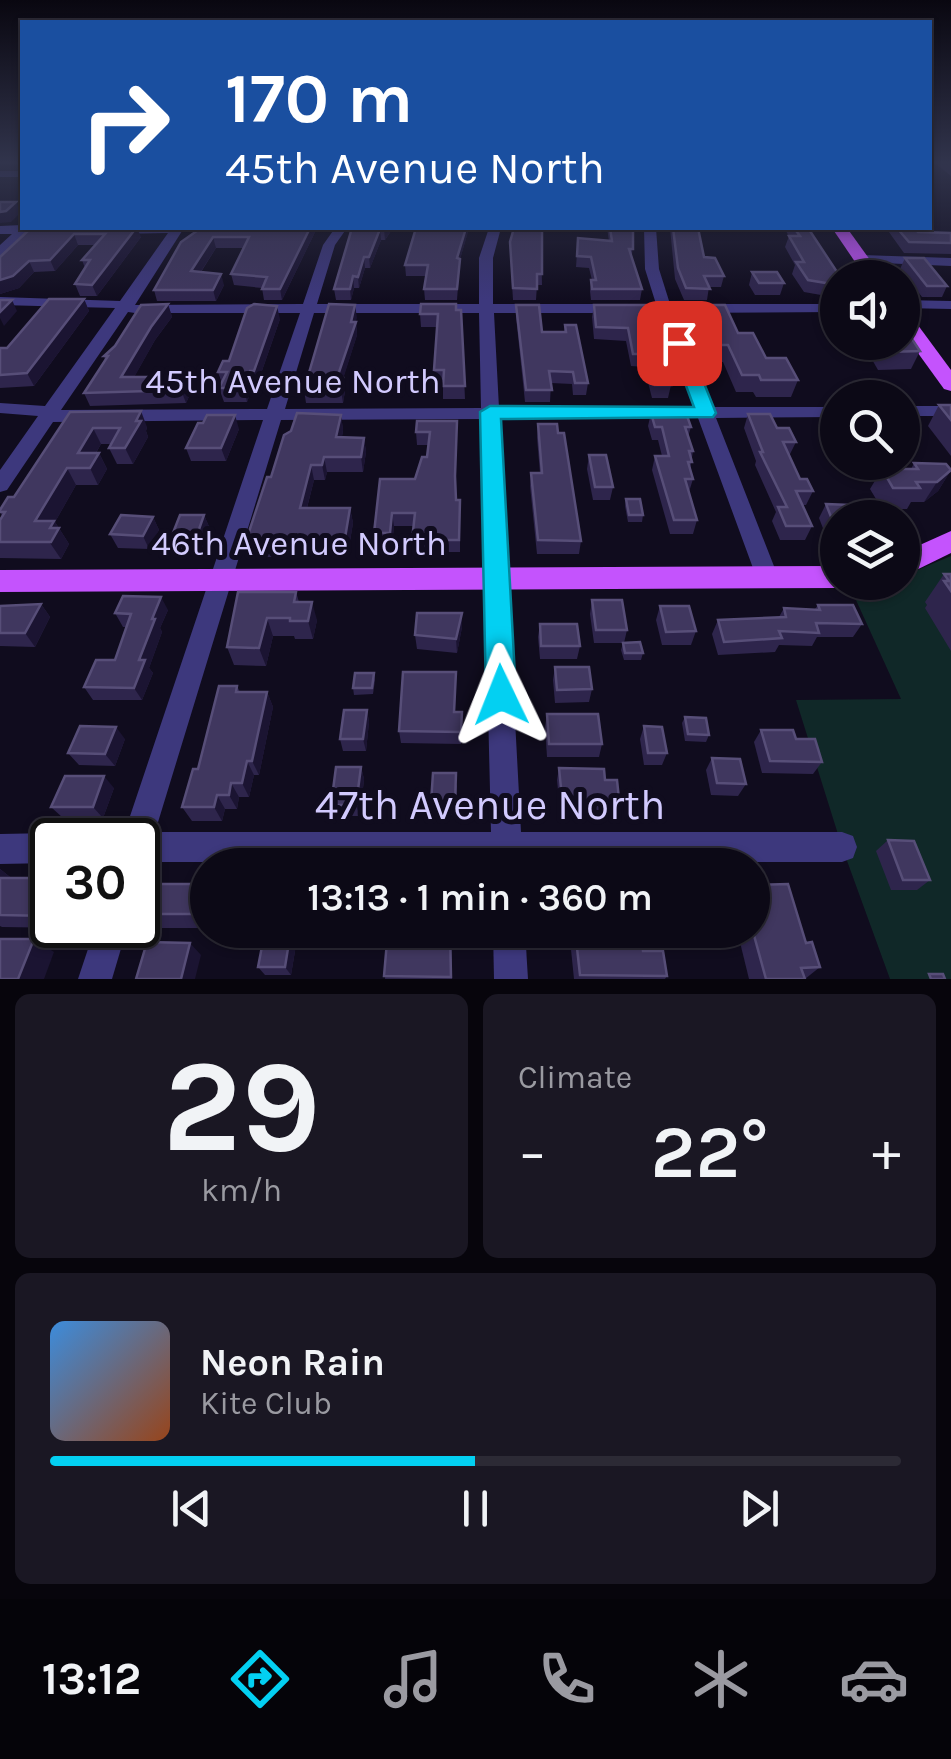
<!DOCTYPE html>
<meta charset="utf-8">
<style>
body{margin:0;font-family:Karla,sans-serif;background:#1a1723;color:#f1f3f6;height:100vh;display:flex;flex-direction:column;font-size:38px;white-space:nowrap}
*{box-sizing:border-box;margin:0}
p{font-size:32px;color:#9a9aa1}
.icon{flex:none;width:55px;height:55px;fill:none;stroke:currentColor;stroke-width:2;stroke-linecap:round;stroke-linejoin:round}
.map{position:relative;height:979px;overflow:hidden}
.details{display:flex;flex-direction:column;gap:15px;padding:15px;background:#07050c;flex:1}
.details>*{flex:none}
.banner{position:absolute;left:20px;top:20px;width:912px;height:210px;border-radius:0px;box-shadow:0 2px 8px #0004,0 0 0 2px #2c2a35;background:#1a4fa0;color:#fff;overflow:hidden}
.controls{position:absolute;left:820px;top:260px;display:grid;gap:20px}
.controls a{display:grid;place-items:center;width:100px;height:100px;border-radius:50%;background:#0c0916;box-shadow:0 2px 8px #0004,0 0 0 2px #2c2a35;font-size:50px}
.speed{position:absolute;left:30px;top:818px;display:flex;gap:20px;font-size:50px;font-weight:700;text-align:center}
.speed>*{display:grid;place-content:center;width:130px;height:130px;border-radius:50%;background:#0c0916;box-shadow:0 2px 8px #0004,0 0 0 2px #2c2a35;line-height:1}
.speed .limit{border:5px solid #111;border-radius:15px;background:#fff;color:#111}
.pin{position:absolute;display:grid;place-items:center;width:85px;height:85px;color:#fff;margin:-42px;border-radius:20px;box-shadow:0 5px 15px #0006}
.me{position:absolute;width:110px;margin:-55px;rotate:358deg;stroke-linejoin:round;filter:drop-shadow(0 0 8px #0008)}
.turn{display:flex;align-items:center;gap:35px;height:210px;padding:0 40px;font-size:45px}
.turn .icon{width:130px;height:130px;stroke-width:2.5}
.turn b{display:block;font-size:70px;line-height:85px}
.big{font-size:75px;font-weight:600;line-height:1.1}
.details .tile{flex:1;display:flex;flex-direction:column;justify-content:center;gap:15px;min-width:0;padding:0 35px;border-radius:15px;background:#1a1723}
.details .dial{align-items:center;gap:0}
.dial b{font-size:130px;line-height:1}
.song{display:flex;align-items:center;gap:30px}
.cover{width:120px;height:120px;border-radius:15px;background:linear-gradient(135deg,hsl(210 70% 55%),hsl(20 70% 35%))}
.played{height:10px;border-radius:5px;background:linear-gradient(90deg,#03d0f2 50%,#2c2a35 50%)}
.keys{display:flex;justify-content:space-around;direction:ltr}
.heat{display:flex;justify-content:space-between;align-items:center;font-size:55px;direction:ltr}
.details .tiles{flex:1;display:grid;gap:15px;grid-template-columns:1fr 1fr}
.tile:last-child{grid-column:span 2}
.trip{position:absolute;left:190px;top:848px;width:580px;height:100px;border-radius:50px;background:#0c0916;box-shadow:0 2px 8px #0004,0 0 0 2px #2c2a35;font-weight:600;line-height:100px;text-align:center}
.tabs{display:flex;height:160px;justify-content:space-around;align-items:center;background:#050409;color:#9a9aa1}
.tabs .icon{width:70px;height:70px}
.tabs .on{color:#03d0f2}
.tabs b{font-size:45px;color:#f1f3f6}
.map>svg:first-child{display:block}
.green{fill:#102828}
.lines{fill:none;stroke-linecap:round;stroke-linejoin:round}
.minor{fill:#3d387d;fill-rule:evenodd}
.major{fill:#c453fd;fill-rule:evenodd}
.wall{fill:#2e254c}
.shaded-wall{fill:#1b1432}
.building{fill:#40375f;stroke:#574e78;stroke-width:2.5}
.route{fill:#03d0f2;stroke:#02879d;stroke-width:2.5}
.labels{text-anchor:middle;stroke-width:10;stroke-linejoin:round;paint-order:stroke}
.street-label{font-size:35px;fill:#d2cafe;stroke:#100c1e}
.near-street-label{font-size:42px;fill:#d2cafe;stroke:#100c1e}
</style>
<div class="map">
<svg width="951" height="979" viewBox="0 0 951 979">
<rect width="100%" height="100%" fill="#100c1e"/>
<polygon class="green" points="951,556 951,979 890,979 842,847 796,700 901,699 851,589 902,582 903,576"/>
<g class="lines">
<g class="minor">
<rect x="0" y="171" width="22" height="6"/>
<polygon points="22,225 22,228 61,230 55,234 27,234 0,256 0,245 12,234 0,234 0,226"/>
<path d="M110,228h74l-49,77 168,-1 20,-59 12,-17h12l-12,17 -18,59h162v-46l10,-30h12l-8,30v46h163l-11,-35 -1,-41h12l3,41 11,35h168v8l-164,1 37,94h127v10l-122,1 63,161 -3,6 -8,3 -8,-3 -3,-6 -59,-161 -199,1 22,413h321l11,4 4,11 -4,11 -11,4h-320v3h-30l-1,-3h-353v-22h-16l141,-420 -210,2 -46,68 -7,2v-22l38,-54 -38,-3v-10l45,3 70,-98 -115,-3v-8l120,4 48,-68 -54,1 -4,-1zM128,312l7,1h165l-33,96 -206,1zM314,313h165l2,95 -196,1zM494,313h165l35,94 -195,1zM481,419l10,413h-336l126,-412z"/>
<polygon points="862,255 951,258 951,266 857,262 857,256"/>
<polygon points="902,300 951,301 951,309 902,308"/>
<rect x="902" y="406" width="49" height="10"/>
<polygon points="52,833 64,840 52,840 52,863 0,864 0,834"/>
<polygon points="96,925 128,925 112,979 78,979"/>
<polygon points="493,930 525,930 528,979 494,979"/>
</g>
<g class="major">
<polygon points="832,228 847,228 883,278 866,278"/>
<polygon points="902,312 909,313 951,370 951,391 944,389 902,331"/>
<polygon points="951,531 951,553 902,577 902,553"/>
<polygon points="838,566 838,582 849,582 838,588 0,592 0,570"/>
</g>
</g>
<g class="wall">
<polygon points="936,164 951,164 951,176"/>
<polygon points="31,228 141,237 97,296 80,296 75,284 85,268 82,260 95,245 78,245 55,271 34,272 19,288 0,294 0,257"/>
<polygon points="201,228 317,228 282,300 264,300 262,288 234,285 231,274 244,248 216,248 201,272 224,285 216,301 157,301 154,290"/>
<polygon points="351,228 393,228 385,240 381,240 370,268 365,268 359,288 354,288 351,300 336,300 334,289"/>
<polygon points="416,228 469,228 460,259 457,300 425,300 424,289 426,276 406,276 405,265"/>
<polygon points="514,228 543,228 541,238 542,285 537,285 536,300 513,300 510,253 510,242"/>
<polygon points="607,228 633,228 632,257 642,289 640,300 591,300 590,291 592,280 589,268 576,267 578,238 609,241"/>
<polygon points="670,228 698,228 704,257 724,276 721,287 709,287 707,300 684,300 675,279"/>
<polygon points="784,228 808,228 838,278 838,298 804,292 792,274 795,265 785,247 789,236"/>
<polygon points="886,228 914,228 918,232 951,233 951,254 904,253"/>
<polygon points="905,258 947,286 942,297 922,297 900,269"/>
<polygon points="752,272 784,283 780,295 755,295 749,285"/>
<polygon points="84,299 89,311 34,386 0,388 0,348 7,348"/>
<polygon points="168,304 172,317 155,340 134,377 188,377 192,390 186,403 90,406 84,393 105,360 104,356"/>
<polygon points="355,305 357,335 343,378 345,391 343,403 306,403 304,390"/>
<polygon points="516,305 542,332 564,332 565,325 588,383 586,395 573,395 572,384 551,383 550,402 525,402 516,317"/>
<polygon points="594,305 646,305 671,385 668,398 652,398 644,367 631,366 626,341 594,339 592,317"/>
<polygon points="703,305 766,358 798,380 791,397 756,397 753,392 736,392 723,362 713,362 699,322"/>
<polygon points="461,310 465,399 443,399 443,383 434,383 434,370 437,327 421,327 420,314"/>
<polygon points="280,319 257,385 253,385 247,402 224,402 219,388 222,384 218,372"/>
<polygon points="862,342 902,342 920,351 911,369 878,370"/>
<polygon points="939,405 951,405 951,456 928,426"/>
<polygon points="70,412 147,427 146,431 148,437 133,464 117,464 109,448 111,444 101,444 96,453 99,453 107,469 98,485 76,485 55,522 69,544 61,559 0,558 0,520 2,517 0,510 14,497"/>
<polygon points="651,413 691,427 688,437 693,451 690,470 693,479 689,492 697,520 693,534 670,534 652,470 655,456 662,456 658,440 652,440 648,426"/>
<polygon points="748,414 777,428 796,442 789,456 800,479 813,491 806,505 802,505 812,526 805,540 780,540 772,521 776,512 755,465 756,461 744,428"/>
<polygon points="341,415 343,430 342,437 364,438 366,452 363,472 327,472 325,480 314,480 307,508 350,508 353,523 348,553 250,558 245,544 271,477"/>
<polygon points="838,419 838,439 832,430"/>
<polygon points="457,421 455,485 456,500 460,500 460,552 413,552 414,526 394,526 392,545 375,545 374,533 415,479 427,457 428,445 417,445 416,432"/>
<polygon points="203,423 239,429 226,461 191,461 186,448"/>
<polygon points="538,424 558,433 581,541 579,554 537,554 530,486 531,473 540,473 537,438"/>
<polygon points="589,455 613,487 610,500 593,500 587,469"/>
<polygon points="914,463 951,470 938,491 924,502 911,502 907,509 882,509 870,489 882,469 911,469"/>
<polygon points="626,499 643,515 642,522 628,522 625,506"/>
<polygon points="826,504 838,518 838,536 826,536 819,518"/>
<polygon points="204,515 210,529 201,551 177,551 171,538"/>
<polygon points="153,517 159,530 149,549 118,548 110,534"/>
<polygon points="944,574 951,574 951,651 925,608 927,605 925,602"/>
<polygon points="296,592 299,602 317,620 313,639 295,639 294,636 273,636 266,666 234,665 227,647"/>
<polygon points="592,600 627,630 624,643 643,653 641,660 624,660 621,650 623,643 594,643 590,614"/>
<polygon points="41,604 50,617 35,647 0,646 0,606"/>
<polygon points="818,605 862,624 853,637 817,637 812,646 779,645 775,652 718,655 712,634 718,620 779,617 784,608 815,609"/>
<polygon points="660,606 696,631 691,645 662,645 656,620"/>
<polygon points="168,610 160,628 162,632 149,668 153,673 142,700 93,700 84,687 115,660 126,627 123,627 115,613"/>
<polygon points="540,624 580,646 577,659 540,659 538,637"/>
<polygon points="462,627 457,653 417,649 415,635"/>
<polygon points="555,667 592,689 589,702 555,703 553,680"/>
<polygon points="374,673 375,680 373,694 354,695 353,688"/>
<polygon points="456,685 455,712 462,712 461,744 401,743 399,731"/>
<polygon points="237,686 240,692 267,692 273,707 259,775 254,775 249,797 239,797 237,809 225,809 222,821 192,821 182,807 198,769"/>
<polygon points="367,710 369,722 366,751 343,751 340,739"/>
<polygon points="547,714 602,744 599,757 547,757 545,727"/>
<polygon points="685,717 709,735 706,742 685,741 682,723"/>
<polygon points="644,726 667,753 662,765 644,765 640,739"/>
<polygon points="761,730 796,739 822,762 813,774 762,773 754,742"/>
<polygon points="125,739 115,766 79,765 68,753"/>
<polygon points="712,758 746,784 738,796 711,795 706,770"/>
<polygon points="361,767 364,779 360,816 335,816 331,805"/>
<polygon points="559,768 605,780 619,799 615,810 560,810 557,780"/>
<polygon points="457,785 456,815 432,815 431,803"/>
<polygon points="114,788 103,818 63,818 51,807"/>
<polygon points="888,840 930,880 917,890 891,890 876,851"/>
<polygon points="0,869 10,877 10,878 52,878 52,925 69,925 68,928 2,927 0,926"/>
<polygon points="208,884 208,928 162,928 148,914"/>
<polygon points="385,930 451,930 452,979 385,979 387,932 385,932"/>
<polygon points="569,930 641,931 643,951 667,976 665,979 574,979"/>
<polygon points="664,930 693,930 689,935 665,934"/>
<polygon points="737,930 752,930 806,943 820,967 805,979 749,979"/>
<polygon points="296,945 291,975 265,975 258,967"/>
</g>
<g class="shaded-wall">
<polygon points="16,202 21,212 11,222 0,223 0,212"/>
<polygon points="136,228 137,228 141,237 97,296 92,285"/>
<polygon points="310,228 317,228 282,300 280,289"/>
<polygon points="385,228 393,228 385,240 384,229"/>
<polygon points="466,228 469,228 457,270 457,258"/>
<polygon points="380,229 381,240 370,268 369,257"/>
<polygon points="74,234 78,245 55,271 50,260"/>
<polygon points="213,237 216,248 194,282 191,271"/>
<polygon points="364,257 365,268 359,288 358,277"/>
<polygon points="29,261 34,272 19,288 0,294 0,280"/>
<polygon points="221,274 224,285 216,301 213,290"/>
<polygon points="353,276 354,288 351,300 350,289"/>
<polygon points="84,299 89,311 34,386 27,373"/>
<polygon points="12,300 17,311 4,326 0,318 0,312"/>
<polygon points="168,304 172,317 155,340 127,390 121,377 151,327"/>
<polygon points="355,305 357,318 355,324 356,322 357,335 339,392 337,378"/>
<polygon points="277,306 280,319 257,385 254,371"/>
<polygon points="250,371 253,385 247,402 244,388"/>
<polygon points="188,377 192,390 186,403 181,390"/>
<polygon points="343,378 345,391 343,403 341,390"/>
<polygon points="141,411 147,427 146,431 148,437 133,464 125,448"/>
<polygon points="235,415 239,429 226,461 221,448"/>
<polygon points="341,415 343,430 339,452 336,437"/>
<polygon points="93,428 101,444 86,469 78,453"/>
<polygon points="364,438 366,452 363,472 361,457"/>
<polygon points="99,453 107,469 98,485 90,468"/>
<polygon points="324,457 327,472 325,480 322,465"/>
<polygon points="311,465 314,480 303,523 300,508"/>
<polygon points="67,468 76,485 55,522 69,544 61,559 35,521"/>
<polygon points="951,470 938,491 924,502 937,482"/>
<polygon points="350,508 353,523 348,553 345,538"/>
<polygon points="392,513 394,526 392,545 390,533"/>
<polygon points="204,515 210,529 201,551 196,538"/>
<polygon points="153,517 159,530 149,549 143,536"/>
<polygon points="161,597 168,610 160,628 162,632 149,668 153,673 142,700 134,688 139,660 152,619"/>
<polygon points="312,602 317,620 313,639 308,621"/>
<polygon points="41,604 50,617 35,647 25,633"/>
<polygon points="462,613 462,627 457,653 456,639"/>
<polygon points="267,618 273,636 266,666 259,648"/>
<polygon points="267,692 273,707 259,775 252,761"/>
<polygon points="367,710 369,722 366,751 363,739"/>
<polygon points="116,727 125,739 115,766 105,754"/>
<polygon points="247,761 254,775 249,797 242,783"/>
<polygon points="361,767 364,779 360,816 356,805"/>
<polygon points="104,776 114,788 103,818 93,807"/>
<polygon points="231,783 239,797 237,809 229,795"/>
<polygon points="217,795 225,809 222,821 214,807"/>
<polygon points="0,869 10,877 4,891 0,889"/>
<polygon points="290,936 296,945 291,975 285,967"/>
<polygon points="34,939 54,952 44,979 18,979"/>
<polygon points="190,943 201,955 195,979 181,979"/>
</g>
<g class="building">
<polygon points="0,202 16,202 6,211 0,212"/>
<polygon points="31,228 136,228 92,285 75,284 90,260 82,260 105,234 74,234 50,260 29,261 13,276 0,280 0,257"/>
<polygon points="201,228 310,228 280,289 262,289 267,277 231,274 249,237 213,237 191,271 221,274 213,290 154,290 181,242"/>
<polygon points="352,228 385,228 384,229 380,229 369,257 364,257 358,277 353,276 350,289 334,289"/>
<polygon points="416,228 466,228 457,258 460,259 457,289 424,289 428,265 405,265"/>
<polygon points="514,228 542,228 542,274 537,274 537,289 513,288 510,242"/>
<polygon points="610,228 633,228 633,249 629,249 642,289 592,289 591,280 596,280 591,257 577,256 578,238 612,241"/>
<polygon points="673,228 698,228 704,257 715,258 724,276 704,276 710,289 686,288 678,268"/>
<polygon points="794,228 808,228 841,278 838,278 838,285 808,280 796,262 804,262 789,236 800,236"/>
<polygon points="897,228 914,228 918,232 951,233 951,243 909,242"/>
<polygon points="905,258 924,258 947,286 927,286"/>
<polygon points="752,272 777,272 784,283 759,283"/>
<polygon points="49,299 84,299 27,373 0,375 0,348 7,348"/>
<polygon points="0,300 12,300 0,312"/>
<polygon points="168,304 151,327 121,377 188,377 181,390 84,393 108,356 104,356 115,346 141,305"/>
<polygon points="254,304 277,306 254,371 250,371 244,388 219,388 227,372 218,372 223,361 229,361 247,308"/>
<polygon points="329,304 355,305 351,322 356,322 337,378 343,378 341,390 304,390"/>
<polygon points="421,304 456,304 456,310 461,310 465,386 443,386 444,370 434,370 438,314 420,314"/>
<polygon points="516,305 539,305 542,332 566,332 565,325 576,325 588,383 575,383 573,372 549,371 552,390 526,390"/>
<polygon points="594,305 646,305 671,385 655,385 646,354 633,354 628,328 596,327"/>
<polygon points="703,305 725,305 738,333 753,333 766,358 786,358 798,380 761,380 759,375 742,375 728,345 718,345"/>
<polygon points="902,339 912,339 920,351 886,352 881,342 902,342"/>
<polygon points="939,405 951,405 951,420"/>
<polygon points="141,411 136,421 141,421 125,448 109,448 120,428 93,428 78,453 99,453 90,468 67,468 35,521 54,521 50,528 59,528 51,542 0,542 0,520 5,512 0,512 0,510 8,497 14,497 70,412"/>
<polygon points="297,413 341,415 336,437 364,438 361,457 324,457 322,465 311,465 300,508 350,508 345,538 245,544 267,477 271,477 284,435 291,431"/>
<polygon points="651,413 686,413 691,427 685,427 693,451 689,451 692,462 688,462 693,479 685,479 697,520 674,520 655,456 669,456 662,427 655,427"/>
<polygon points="748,414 770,414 777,428 789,428 796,442 783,442 800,479 807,479 813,491 796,491 812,526 786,526 778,507 787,507 760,452 763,452"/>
<polygon points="207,415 235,415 221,448 186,448 198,423 203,423"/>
<polygon points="417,421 457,421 455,476 456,500 460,500 459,540 412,540 415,513 392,513 390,533 374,533 380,479 415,479 422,457 427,457 430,432 416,432"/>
<polygon points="538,424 557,424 558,433 564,433 581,541 538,540 531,473 542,473"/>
<polygon points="589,455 606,455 613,487 595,487"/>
<polygon points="914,463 946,464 951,470 937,482 916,482 920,488 893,488 882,469 918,469"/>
<polygon points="626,499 640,499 643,515 629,515"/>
<polygon points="826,504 850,505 855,518 838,518 838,522 833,522"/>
<polygon points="121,515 153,517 143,536 110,534"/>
<polygon points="180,515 204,515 196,538 171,538"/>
<polygon points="944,574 951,574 951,591 944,581 949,581"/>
<polygon points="238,592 296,592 294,602 312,602 308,621 290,621 290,618 267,618 259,648 227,647"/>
<polygon points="123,596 161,597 152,619 155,619 139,660 145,660 134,688 84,687 96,660 115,660 131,614 115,613"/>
<polygon points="592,600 622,600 627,630 596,630"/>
<polygon points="41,604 25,633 0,633 0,606"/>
<polygon points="818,605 853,605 862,624 816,623 819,633 779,631 782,638 724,642 718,620 786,617 784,608 820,610"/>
<polygon points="660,606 689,606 696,631 666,632"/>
<polygon points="417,613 462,613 456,639 415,635"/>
<polygon points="540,624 577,624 580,646 541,646"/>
<polygon points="640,642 643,653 625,653 623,643"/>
<polygon points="555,667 589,667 592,689 557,690"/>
<polygon points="403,672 456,672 454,712 462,712 461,732 399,731"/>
<polygon points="355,673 374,673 372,688 353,688"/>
<polygon points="219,686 237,686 236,692 267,692 252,761 247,761 242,783 231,783 229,795 217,795 214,807 182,807 193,769 198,769"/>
<polygon points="344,710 367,710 363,739 340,739"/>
<polygon points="547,714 598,714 602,744 549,744"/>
<polygon points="685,717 706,718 709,735 688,734"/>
<polygon points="80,726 116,727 105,754 68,753"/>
<polygon points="644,726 662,727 667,753 648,753"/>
<polygon points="761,730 793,730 796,739 815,739 822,762 770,761"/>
<polygon points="712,758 740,759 746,784 717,783"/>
<polygon points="336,767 361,767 356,805 331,805"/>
<polygon points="559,768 604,769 605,780 617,780 619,799 562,798"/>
<polygon points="433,773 456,773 455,804 431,803"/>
<polygon points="65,776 104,776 93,807 51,807"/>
<polygon points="888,840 914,841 930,880 903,880"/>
<polygon points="268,863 299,864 268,865"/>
<polygon points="0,878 52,878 52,911 50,916 0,915"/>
<polygon points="156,884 208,884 208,914 148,914"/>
<polygon points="788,884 806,943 812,942 820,967 801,968 805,979 766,979 752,928 752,885"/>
<polygon points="388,930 450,930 451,977 384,976"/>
<polygon points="575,930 641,931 643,951 663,951 667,976 580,975"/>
<polygon points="264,936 290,936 285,967 258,967"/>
<polygon points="0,939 34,939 18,979 0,979"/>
<polygon points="147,942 190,943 181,979 136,979"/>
<polygon points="929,974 943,974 945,979 931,979"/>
</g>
<linearGradient id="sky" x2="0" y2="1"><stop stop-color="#090710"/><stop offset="0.54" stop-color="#31344c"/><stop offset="1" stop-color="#31344c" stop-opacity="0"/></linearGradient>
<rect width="951" height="301" fill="url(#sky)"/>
<polygon class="route" points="679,337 688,343 716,413 713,417 501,419 516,695 511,704 501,708 490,704 486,695 480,412 490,406 694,407 670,343"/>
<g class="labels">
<g class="street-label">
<text x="293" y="393">45th Avenue North</text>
<text x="299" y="555">46th Avenue North</text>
</g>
<g class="near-street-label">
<text x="490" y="819">47th Avenue North</text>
</g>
</g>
</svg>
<div class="controls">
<a><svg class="icon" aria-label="sound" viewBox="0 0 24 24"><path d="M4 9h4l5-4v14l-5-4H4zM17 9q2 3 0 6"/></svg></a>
<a><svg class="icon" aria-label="search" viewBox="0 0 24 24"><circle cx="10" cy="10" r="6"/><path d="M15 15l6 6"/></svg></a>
<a><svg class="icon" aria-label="layers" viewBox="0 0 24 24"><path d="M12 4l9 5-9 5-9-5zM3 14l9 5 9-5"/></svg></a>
</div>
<div class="speed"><div class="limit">30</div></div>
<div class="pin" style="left:679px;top:343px;background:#d93025"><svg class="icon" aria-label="arrive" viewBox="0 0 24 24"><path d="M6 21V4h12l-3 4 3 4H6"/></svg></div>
<svg class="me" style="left:501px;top:695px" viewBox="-20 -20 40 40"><path d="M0-17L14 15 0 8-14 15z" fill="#03d0f2" stroke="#fff" stroke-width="4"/></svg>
<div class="trip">13:13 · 1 min · 360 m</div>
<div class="banner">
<div class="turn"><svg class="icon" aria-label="right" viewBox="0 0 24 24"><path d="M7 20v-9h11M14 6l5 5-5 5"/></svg><div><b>170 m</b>45th Avenue North</div></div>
</div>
</div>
<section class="details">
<div class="tiles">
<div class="tile dial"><b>29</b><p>km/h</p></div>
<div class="tile"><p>Climate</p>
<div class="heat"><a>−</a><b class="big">22°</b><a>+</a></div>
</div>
<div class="tile">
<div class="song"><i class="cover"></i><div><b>Neon Rain</b><p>Kite Club</p></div></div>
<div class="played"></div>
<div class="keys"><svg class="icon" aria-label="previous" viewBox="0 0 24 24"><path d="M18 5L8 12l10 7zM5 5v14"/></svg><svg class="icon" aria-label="pause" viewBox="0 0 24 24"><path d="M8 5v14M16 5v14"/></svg><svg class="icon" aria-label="next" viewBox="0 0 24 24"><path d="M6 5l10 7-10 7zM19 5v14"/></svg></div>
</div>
</div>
</section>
<nav class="tabs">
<b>13:12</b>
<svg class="icon on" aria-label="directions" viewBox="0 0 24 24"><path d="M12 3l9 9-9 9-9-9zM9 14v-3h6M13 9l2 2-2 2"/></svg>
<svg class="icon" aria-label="music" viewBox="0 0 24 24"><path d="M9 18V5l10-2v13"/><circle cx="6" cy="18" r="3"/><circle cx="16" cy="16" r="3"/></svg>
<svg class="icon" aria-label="phone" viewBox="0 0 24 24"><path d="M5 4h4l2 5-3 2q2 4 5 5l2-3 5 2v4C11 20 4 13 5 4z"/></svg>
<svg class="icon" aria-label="climate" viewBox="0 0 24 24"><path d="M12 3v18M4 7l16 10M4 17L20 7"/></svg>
<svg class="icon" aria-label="car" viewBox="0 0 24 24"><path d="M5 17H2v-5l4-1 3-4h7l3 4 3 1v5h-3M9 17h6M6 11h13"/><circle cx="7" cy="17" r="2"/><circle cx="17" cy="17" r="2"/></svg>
</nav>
